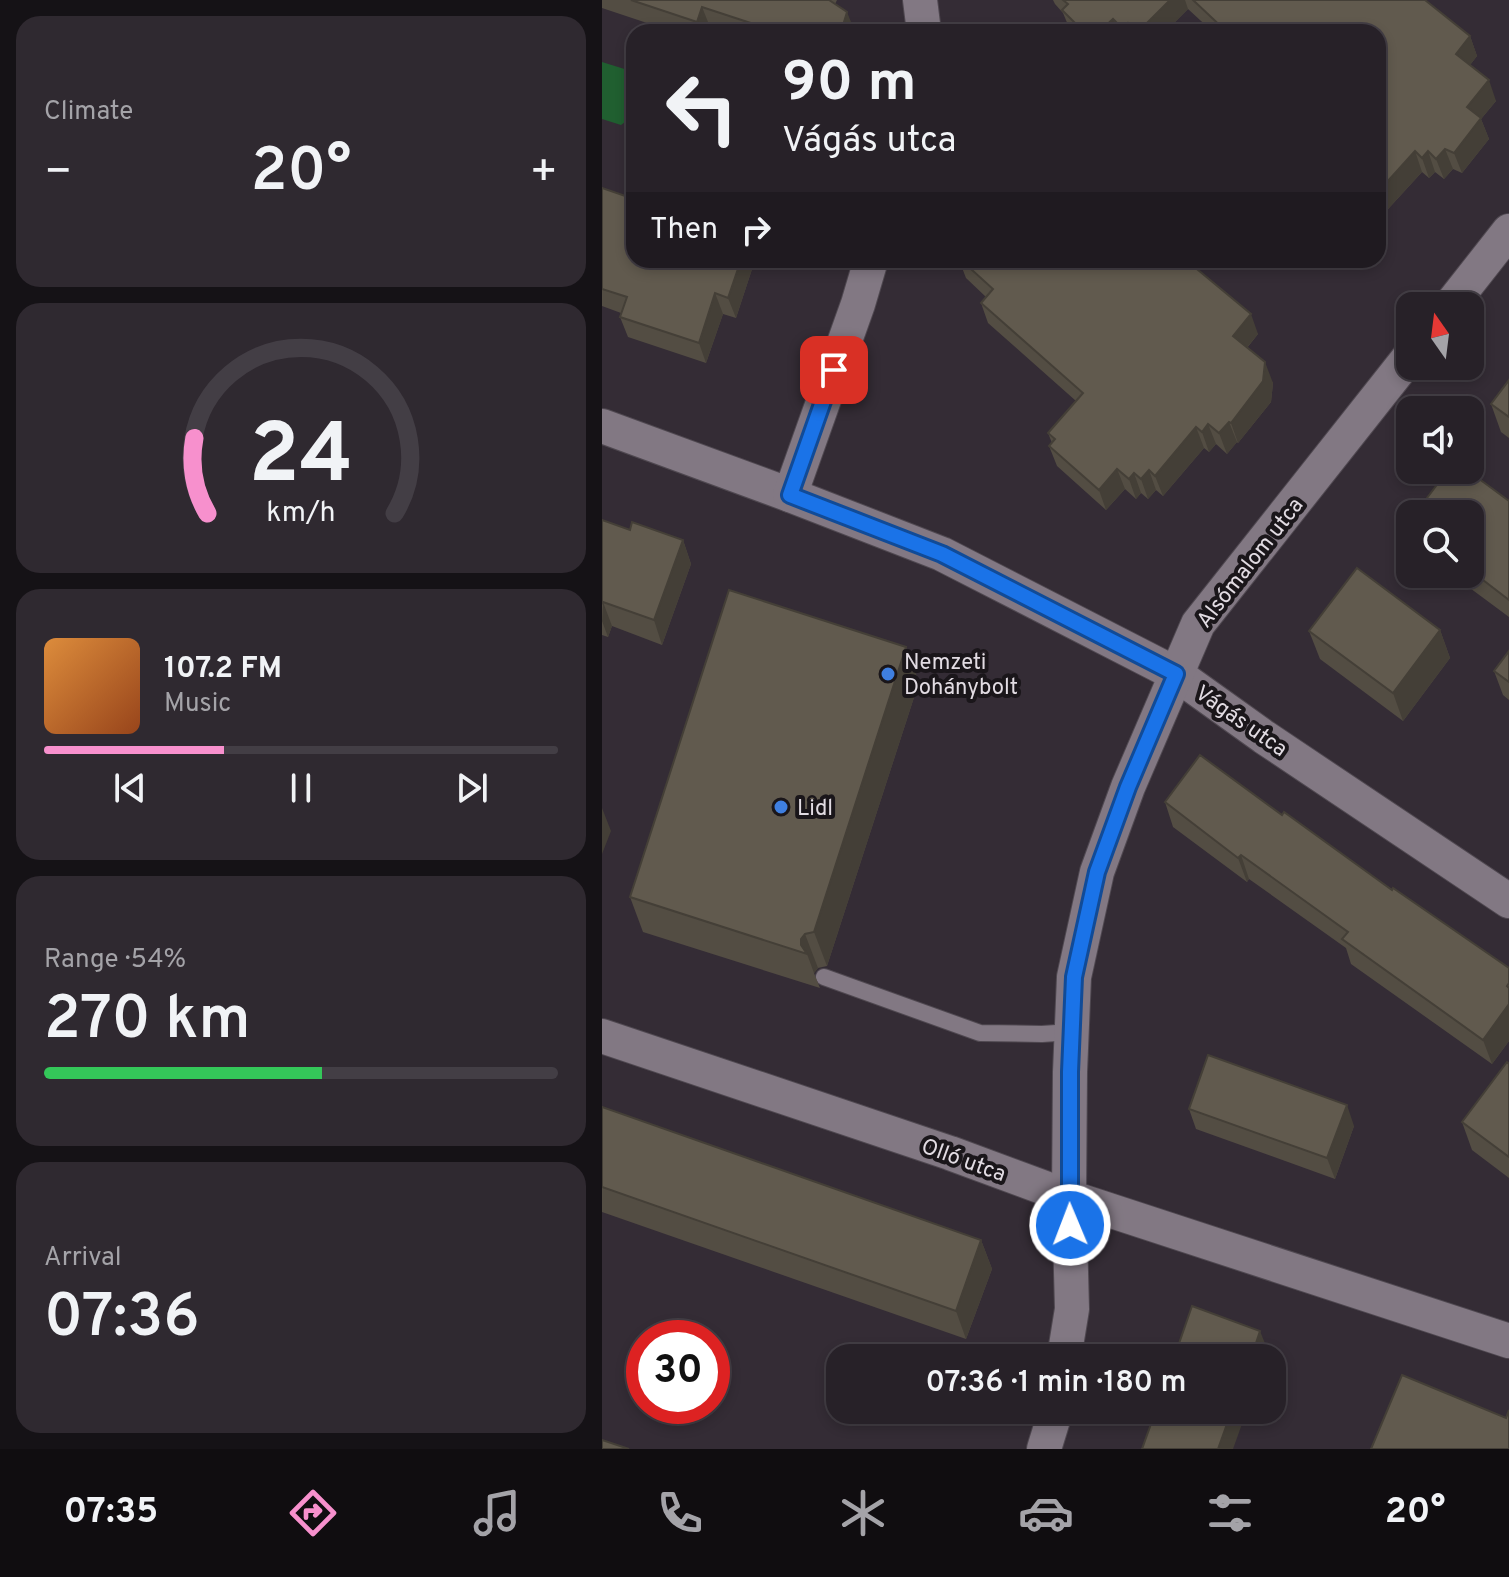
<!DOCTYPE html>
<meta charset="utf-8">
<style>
body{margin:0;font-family:Overpass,sans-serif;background:#2f2930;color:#f1f3f6;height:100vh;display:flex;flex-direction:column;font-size:30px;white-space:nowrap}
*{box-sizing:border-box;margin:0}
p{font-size:26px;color:#a4a3a8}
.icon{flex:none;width:44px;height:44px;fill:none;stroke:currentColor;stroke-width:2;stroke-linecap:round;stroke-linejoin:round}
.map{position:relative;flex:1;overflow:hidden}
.details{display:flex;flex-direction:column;gap:16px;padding:16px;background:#151216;width:602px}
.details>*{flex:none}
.guide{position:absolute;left:24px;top:24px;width:760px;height:244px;border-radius:24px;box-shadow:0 4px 12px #0003,0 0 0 2px #433e45;background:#272128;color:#f1f3f6;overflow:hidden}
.needle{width:52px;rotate:346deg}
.tools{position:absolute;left:794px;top:292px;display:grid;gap:16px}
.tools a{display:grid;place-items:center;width:88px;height:88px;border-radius:16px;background:#272128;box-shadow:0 4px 12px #0003,0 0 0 2px #433e45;font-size:40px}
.speed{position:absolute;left:24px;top:1320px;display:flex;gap:16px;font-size:40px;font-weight:700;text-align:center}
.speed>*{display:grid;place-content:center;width:104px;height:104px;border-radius:50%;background:#272128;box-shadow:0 4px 12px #0003,0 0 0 2px #433e45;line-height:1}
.speed .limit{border:12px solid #d22;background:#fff;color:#111}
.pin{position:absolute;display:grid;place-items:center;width:68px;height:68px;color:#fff;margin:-34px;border-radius:16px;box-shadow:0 4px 12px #0006}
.me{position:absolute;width:88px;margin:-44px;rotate:359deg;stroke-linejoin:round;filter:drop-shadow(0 0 6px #0008)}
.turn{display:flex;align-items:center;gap:28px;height:168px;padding:0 24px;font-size:36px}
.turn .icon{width:104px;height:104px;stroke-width:2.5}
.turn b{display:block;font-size:56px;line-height:68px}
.then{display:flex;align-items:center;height:76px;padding:0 24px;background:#0003;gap:16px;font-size:30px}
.big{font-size:60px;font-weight:600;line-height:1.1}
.details .card{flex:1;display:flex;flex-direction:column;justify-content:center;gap:12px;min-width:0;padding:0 28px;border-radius:24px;background:#2f2930}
.details .dial{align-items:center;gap:0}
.dial svg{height:208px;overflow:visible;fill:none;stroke:#433e45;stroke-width:7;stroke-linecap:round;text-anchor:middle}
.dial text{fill:#f1f3f6;stroke:none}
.song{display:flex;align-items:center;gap:24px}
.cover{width:96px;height:96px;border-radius:12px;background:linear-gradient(135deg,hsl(30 70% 55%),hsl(20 70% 35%))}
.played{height:8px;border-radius:4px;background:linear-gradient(90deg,#f790cd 35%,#433e45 35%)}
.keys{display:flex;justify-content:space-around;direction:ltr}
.heat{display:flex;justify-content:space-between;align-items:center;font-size:44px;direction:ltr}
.charge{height:12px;border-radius:6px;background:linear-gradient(90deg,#34c759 54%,#433e45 0)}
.trip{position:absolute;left:224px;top:1344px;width:460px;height:80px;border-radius:24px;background:#272128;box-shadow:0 4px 12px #0003,0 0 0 2px #433e45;font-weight:600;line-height:80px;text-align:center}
.tabs{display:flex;height:128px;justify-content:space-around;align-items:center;background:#100d10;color:#a4a3a8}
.tabs .icon{width:56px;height:56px}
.tabs .active{color:#f790cd}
.tabs b{font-size:36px;color:#f1f3f6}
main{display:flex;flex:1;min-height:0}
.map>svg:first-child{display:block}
.green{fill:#205f30}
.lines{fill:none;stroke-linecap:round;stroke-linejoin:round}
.service-casing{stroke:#4f4850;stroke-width:18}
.minor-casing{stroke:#4f4850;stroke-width:36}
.service{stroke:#827883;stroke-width:16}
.minor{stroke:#827883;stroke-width:34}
.wall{fill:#534d43}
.shaded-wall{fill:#443f37}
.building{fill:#615a4e;stroke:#443f37;stroke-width:2}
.route-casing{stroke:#114b97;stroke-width:20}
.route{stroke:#1a73e8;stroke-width:14}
.shop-dot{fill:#3f7fe0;stroke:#1a161a;stroke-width:3}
.labels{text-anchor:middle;stroke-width:8;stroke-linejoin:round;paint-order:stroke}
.street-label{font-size:22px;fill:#e2dce3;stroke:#1a161a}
.poi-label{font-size:22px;fill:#e2dce3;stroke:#1a161a;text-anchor:start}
</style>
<main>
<section class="details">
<div class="card"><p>Climate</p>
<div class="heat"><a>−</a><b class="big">20°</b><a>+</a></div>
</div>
<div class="card dial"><svg viewBox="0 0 100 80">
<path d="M14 69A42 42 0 1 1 86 69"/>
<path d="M14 69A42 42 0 0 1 9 40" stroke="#f790cd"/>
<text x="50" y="56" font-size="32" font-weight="700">24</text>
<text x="50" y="72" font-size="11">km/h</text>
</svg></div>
<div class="card">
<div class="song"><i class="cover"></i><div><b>107.2 FM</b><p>Music</p></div></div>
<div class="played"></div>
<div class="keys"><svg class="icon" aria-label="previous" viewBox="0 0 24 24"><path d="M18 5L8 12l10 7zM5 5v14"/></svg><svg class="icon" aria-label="pause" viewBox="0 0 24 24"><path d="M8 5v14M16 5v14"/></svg><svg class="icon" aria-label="next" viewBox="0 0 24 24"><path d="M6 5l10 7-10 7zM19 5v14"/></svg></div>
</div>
<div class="card"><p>Range · 54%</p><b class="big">270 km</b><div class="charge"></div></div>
<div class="card"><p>Arrival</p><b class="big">07:36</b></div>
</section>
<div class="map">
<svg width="907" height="1449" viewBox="0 0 907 1449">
<rect width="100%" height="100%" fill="#342c35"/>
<polygon class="green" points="0,62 32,72 32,115 19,125 0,119"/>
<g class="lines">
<defs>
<polyline id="service" points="222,977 378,1033 440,1034 469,1032"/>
<g id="minor">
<polyline points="318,0 322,32"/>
<polyline points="848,306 907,231"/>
<polyline points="0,426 188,495 340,554 574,674 662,737 907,901"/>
<polyline points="188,495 256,304 269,260"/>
<polyline points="0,1036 348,1153 467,1197 907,1341"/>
<polyline points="462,1358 470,1309 467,1197 468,1072 472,977 495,872 526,787 596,624 808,356"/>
<polyline points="442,1449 454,1410"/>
</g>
</defs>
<use href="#service" class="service-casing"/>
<use href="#minor" class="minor-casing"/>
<use href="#service" class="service"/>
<use href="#minor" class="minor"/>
</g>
<g class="wall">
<polygon points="0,0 235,0 233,4 253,32 123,32 108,27 106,32 72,32 0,8"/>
<polygon points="451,0 823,0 868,36 875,56 868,65 894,101 879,119 887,139 860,173 851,169 842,179 833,172 827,178 820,172 776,220 776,32 611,32 586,9 563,32 469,32 461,13 453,4"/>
<polygon points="0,188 153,260 134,318 121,314 104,363 26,337 18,317 19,313 0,306"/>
<polygon points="357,260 584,260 656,334 645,348 671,383 669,402 636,443 635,442 625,454 614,444 607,452 602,448 561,496 554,490 546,499 539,493 534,499 523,489 504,510 455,466 447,446 450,443 446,433 474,401 386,323 379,303 384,297 364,278"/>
<polygon points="907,380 907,438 899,432 889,404"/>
<polygon points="907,501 907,617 849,574 868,574 868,514"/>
<polygon points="0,520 28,530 81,540 89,564 60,645 10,626 6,637 0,635"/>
<polygon points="838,630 848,658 801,721 718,659 707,631"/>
<polygon points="907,651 907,700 901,695 892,671"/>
<polygon points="317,682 225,966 216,968 212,973 218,988 41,932 28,897"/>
<polygon points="563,802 680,815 907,968 907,1041 890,1064 749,964 744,948 647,879 645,882 571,827"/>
<polygon points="907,1064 907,1178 870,1150 860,1122"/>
<polygon points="0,1107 379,1240 390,1269 364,1339 0,1212"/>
<polygon points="587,1109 752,1126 733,1179 594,1129"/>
</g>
<g class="shaded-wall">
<polygon points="568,0 583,0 586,9 563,32 536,32"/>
<polygon points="100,7 108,27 106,32 99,32 95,22"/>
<polygon points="245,12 253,32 239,32"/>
<polygon points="511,19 516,32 498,32 498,31"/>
<polygon points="526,23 530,32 522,32 521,29"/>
<polygon points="491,24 494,32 483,32"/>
<polygon points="868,36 875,56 861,74 854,54"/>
<polygon points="887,80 894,101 879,119 887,139 860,173 852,153 865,107"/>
<polygon points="843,149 851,169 842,179 834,159"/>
<polygon points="813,151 820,172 776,220 776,192"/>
<polygon points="826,151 833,172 827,178 820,158"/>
<polygon points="139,260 153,260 134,318 126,298"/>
<polygon points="113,293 121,314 104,363 97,343"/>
<polygon points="649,314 656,334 638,356 631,336"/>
<polygon points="663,362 671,383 669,402 636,443 629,423"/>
<polygon points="627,422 635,442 625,454 617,433"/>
<polygon points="606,424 614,444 607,452 600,432"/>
<polygon points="594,427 602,448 561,496 553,476"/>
<polygon points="515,469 523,489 504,510 497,490"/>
<polygon points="547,470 554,490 546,499 539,479"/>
<polygon points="532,473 539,493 534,499 527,479"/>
<polygon points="81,540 89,564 60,645 52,620"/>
<polygon points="1,602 10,626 6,637 0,621"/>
<polygon points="838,630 848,658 801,721 791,693"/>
<polygon points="304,647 317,682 225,966 212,932"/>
<polygon points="0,808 9,831 0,854"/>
<polygon points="639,855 647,879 645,882 636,858"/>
<polygon points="203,934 216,968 212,973 205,954 199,945 199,939"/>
<polygon points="907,1004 907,1041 890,1064 881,1040"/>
<polygon points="745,1105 752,1126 733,1179 725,1158"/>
<polygon points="379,1240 390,1269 364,1339 354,1311"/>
<polygon points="658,1331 666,1351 663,1358 649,1358"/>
<polygon points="630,1410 645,1410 631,1449 616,1449"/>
</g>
<g class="building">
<polygon points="29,0 227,0 245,12 239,32 169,32 170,30 100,7 95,22"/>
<polygon points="461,0 568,0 536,32 526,23 521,29 511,19 498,31 491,24 482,32 460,10 466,4"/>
<polygon points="591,0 823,0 868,36 854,54 887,80 865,107 879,118 852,153 843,149 834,159 826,151 820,158 813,151 776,192 776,32 625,32"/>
<polygon points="0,188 32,199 32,260 139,260 126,298 113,293 97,343 18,317 25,297 0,289"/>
<polygon points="359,260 584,260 649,314 631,336 663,362 661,381 629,423 627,422 617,433 606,424 600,432 594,427 553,476 547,470 539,479 532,473 527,479 515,469 497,490 447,446 453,439 446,433 481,393 379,303 391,289"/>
<polygon points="907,380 907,417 889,404"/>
<polygon points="846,470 865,470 907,501 907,600 868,570 868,514 813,514"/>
<polygon points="0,520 28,530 30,522 81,540 52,620 1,602 0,604"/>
<polygon points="755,568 838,630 791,693 707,631"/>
<polygon points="127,590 304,647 212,932 203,934 199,939 199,945 205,954 28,897"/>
<polygon points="907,651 907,682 892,671"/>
<polygon points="598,755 680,815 682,812 790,890 791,888 907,968 907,983 905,986 907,988 907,1004 881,1040 740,939 746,932 639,855 636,858 563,802"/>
<polygon points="606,1055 745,1105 725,1158 587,1109"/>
<polygon points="905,1062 907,1064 907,1157 860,1122"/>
<polygon points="0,1107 379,1240 354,1311 0,1187"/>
<polygon points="590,1306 658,1331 649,1358 572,1358"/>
<polygon points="800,1375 904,1418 907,1410 907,1449 769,1449"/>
<polygon points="554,1410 630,1410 616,1449 540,1449"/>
<polygon points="0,1440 27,1449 0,1449"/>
</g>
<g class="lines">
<defs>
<polyline id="route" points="232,370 188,495 340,554 574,674 526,787 495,872 472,977 468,1072 468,1225"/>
</defs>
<use href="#route" class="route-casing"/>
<use href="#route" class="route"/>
</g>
<g class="shop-dot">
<circle cx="286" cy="674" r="8"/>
<circle cx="179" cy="807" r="8"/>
</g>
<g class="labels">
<g class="street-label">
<text transform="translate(647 562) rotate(-52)" y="8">Alsómalom utca</text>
<text transform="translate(640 720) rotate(35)" y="8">Vágás utca</text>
<text transform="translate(362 1159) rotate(20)" y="8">Olló utca</text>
</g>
<g class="poi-label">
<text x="302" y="669">Nemzeti<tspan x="302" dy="25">Dohánybolt</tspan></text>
<text x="195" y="815">Lidl</text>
</g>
</g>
</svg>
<div class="tools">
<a><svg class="needle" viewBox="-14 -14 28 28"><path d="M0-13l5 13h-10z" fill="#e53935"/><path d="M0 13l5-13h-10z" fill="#a4a3a8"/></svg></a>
<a><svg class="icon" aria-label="sound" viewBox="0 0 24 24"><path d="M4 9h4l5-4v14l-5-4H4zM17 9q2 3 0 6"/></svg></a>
<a><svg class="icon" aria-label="search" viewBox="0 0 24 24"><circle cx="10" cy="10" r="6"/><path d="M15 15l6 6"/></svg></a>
</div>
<div class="speed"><div class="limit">30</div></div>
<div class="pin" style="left:232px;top:370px;background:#d93025"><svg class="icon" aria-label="arrive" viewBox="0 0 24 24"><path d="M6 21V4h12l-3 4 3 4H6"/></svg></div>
<svg class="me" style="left:468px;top:1225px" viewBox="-20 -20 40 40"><circle r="17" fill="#1a73e8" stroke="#fff" stroke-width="3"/><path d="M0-11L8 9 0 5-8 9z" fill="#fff"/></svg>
<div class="trip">07:36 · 1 min · 180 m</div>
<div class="guide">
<div class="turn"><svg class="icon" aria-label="left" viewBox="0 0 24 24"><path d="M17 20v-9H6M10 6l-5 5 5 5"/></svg><div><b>90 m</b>Vágás utca</div></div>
<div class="then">Then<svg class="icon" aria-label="right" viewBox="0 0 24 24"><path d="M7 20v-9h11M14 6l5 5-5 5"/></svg></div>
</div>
</div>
</main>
<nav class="tabs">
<b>07:35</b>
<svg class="icon active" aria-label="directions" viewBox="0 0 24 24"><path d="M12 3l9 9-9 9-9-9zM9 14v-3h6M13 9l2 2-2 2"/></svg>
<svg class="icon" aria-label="music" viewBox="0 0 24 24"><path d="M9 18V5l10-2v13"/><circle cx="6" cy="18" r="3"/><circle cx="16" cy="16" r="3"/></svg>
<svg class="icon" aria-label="phone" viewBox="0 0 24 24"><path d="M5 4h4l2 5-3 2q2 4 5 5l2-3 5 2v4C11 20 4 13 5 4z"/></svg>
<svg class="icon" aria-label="climate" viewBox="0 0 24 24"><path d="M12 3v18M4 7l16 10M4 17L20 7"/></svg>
<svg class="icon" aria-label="car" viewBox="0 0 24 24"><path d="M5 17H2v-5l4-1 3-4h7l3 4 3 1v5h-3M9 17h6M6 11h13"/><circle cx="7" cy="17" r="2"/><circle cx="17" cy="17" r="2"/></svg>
<svg class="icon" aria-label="filters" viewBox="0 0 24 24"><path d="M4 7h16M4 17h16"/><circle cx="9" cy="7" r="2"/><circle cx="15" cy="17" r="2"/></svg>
<b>20°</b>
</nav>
